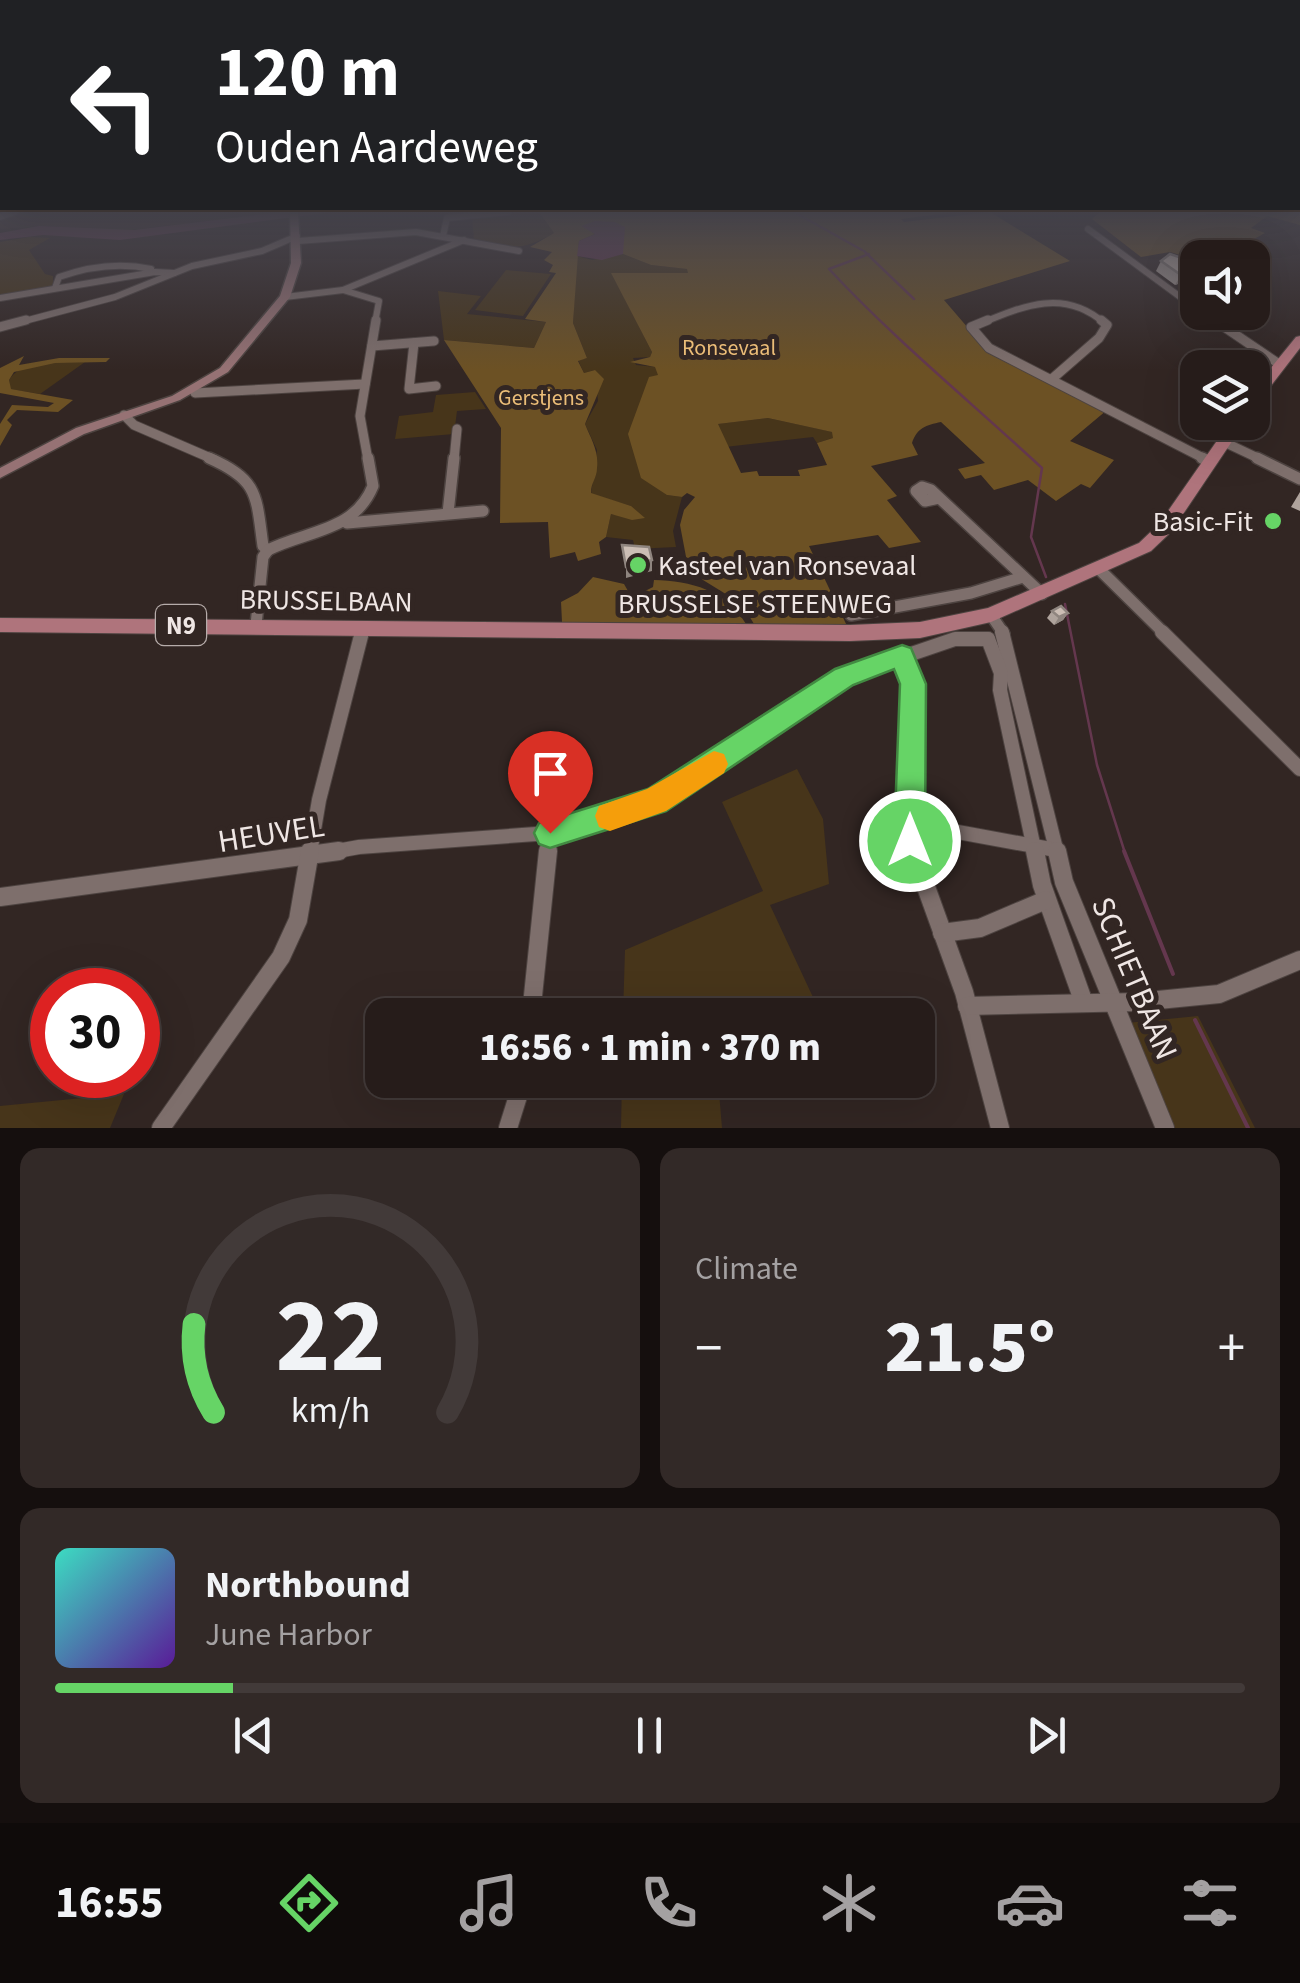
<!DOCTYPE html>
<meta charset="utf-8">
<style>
body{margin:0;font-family:"Source Sans 3",sans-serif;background:#322927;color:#f1f3f6;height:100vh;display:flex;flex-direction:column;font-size:38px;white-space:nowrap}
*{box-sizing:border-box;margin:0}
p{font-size:32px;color:#a4a1a2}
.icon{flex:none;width:55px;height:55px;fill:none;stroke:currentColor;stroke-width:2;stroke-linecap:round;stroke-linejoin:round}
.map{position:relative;height:1128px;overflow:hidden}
.panel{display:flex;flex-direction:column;gap:20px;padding:20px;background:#150f0e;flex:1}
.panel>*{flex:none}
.guide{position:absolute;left:0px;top:0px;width:1300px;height:210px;box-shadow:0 10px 40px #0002,0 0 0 2px #423a39;background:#202124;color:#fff;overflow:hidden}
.fabs{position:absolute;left:1180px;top:240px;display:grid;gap:20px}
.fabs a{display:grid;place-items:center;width:90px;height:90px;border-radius:20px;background:#261c1a;box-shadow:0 10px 40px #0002,0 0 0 2px #423a39;font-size:50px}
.speed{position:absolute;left:30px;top:968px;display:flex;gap:20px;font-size:50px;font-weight:700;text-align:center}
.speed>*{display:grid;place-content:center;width:130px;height:130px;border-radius:50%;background:#261c1a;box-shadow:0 10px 40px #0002,0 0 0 2px #423a39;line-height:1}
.speed .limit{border:15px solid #d22;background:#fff;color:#111}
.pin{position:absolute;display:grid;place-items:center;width:85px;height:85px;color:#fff;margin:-102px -42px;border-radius:50% 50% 50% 0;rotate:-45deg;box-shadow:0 0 10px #0007}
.pin .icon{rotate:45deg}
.me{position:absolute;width:110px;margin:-55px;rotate:0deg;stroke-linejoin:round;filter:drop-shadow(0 0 8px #0008)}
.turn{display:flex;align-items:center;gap:35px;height:210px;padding:0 50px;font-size:45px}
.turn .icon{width:130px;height:130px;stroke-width:2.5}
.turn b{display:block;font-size:70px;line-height:85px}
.big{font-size:75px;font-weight:800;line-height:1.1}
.panel .widget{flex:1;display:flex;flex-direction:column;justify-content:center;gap:15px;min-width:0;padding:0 35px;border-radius:20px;background:#322927}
.panel .dial{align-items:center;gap:0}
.dial svg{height:260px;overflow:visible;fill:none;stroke:#423a39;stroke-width:7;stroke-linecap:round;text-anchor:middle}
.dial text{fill:#f1f3f6;stroke:none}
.song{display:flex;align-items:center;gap:30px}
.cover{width:120px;height:120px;border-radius:15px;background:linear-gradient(135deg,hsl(170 70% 55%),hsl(270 70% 35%))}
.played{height:10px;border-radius:5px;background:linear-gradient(90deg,#66d466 15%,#423a39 15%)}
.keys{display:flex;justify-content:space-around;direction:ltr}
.heat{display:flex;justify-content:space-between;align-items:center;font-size:55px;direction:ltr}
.panel .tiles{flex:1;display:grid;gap:20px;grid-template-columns:1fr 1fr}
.widget:last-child{grid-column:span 2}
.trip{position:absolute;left:365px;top:998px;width:570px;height:100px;border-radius:20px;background:#261c1a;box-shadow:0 10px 40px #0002,0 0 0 2px #423a39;font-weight:800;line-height:100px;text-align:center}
.dock{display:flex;height:160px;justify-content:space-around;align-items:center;background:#0f0b0a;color:#a4a1a2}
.dock .icon{width:70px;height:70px}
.dock .current{color:#66d466}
.dock b{font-size:45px;color:#f1f3f6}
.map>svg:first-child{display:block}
.built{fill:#3f2c28}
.green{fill:#47351a}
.forest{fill:#6c5124;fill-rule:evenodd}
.water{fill:#64374e}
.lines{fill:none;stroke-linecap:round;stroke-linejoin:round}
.stream-far1{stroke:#64374e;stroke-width:2.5}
.stream{stroke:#64374e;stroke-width:4}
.street-far4-casing{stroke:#4d4340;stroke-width:8}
.street-far3-casing{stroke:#4d4340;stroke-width:11}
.street-far2-casing{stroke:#4d4340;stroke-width:14}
.street-far1-casing{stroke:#4d4340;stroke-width:16}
.street-casing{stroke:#4d4340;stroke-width:20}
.secondary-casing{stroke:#4d4340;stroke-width:3}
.primary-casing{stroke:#4d4340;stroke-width:2}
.street-far4{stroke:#7e6f6c;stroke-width:6}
.street-far3{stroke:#7e6f6c;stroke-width:9}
.street-far2{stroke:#7e6f6c;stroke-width:11}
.street-far1{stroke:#7e6f6c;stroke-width:14}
.street{stroke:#7e6f6c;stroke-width:18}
.secondary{fill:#967274;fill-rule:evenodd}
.primary{fill:#af747c;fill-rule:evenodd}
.wall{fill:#afa39c}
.shaded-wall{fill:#8f857f}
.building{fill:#ccbeb5;stroke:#8f857f;stroke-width:2.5}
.route{fill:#66d466;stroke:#428a42;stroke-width:2.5}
.slow{fill:#f59e0b}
.poi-dot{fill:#66d466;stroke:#322623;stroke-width:4}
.labels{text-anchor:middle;stroke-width:10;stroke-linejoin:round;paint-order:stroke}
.far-park-label{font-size:22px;fill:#ebbd78;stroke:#322623}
.shield{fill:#322623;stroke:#b6acaa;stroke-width:2.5}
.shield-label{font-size:25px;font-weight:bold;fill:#efe6e4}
.poi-label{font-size:28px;fill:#efe6e4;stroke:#322623;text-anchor:end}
.street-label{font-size:28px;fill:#efe6e4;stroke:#322623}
.near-street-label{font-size:32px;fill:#efe6e4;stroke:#322623}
</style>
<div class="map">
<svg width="1300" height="1128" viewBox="0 0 1300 1128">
<rect width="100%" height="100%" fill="#322623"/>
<polygon class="built" points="21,212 281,212 121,231 44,226 0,229 0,218"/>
<g class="green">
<path d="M513,212h26l15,21c-33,19 -44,15 -80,7l-2,-23z"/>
<polygon points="29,237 50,238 29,250 45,274 53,276 53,286 0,295 0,242"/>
<polygon points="623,254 651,265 688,269 689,273 612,274 652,352 650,357 633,358 636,365 656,367 659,376 667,495 682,497 673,531 676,547 635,549 633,540 606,537 611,514 617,515 631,506 591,494 597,450 585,424 598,401 595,370 584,373 578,360 587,358 573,323 577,256 592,260"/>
<polygon points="506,270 551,274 523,316 475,310"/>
<polygon points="438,291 481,296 467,314 546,322 534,348 444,340"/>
<path d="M85,362l-45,32 -30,-5 -1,-9c13,-22 53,-17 76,-18z"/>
<polygon points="475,392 486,409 457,411 454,434 395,439 399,416 433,412 436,395"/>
<polygon points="768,418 833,432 833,438 817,443 813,437 725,447 717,424"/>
<polygon points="797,769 823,819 829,884 770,905 818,1008 805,1015 623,1015 625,950 763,891 722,802"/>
<polygon points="1198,1016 1255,1128 1175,1128 1127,1023"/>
<polygon points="622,1080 718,1080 722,1128 621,1128"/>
<polygon points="124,1094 110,1128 0,1128 0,1106"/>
</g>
<g class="forest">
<path d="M539,212h415l-53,7 3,3 86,-10 80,49 -126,39 43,50 120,60 -37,31 44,19 -24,28 -9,-4 -25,17 -28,-21 -34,10 -13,-15 -16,4 -7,-10 27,-6 -44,-41c-15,3 -24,6 -29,21l6,12 -47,11 26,30 -10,4 34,42 -32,6 -11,-13 -69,11 38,80 -93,-2 -12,-20 -39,-24 -16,-18 -7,-37 4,-15 11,-13 -8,-4 -5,4 -15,-2 -26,-17 -13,-44 21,-57 9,-2 -3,-8 -25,-5 20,-5 2,-5 -41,-79h77l-1,-4 -36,-4 -28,-11 -1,-22 -33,-2 6,4 -16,7 -6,82 14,35 -9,3 6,12 11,-3 9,9 -19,45c6,15 14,27 12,44 0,10 -6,14 -6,25l40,13 14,12 -13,2 -21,-6 -5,23 -7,5 2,12 -23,7 -3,-9 -25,6 -2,-36 -48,1 1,-95 -57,-88 90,8 12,-26 -21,-3 31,-46 -7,-1 4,-7 -9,-5 8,-8 -22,-5 24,-14zM768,418l64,14 1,6 -16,5 10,22 -29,5 2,6h-41l-2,-5 -16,2 -23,-49z"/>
<polygon points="1100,212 1300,212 1300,225 1267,216 1251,228 1265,233 1221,257 1197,260 1170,252 1141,257 1092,219"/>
<polygon points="24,356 19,365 59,358 110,358 106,362 55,363 14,372 9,380 11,389 73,400 58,412 17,410 7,420 12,425 0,446 0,424 12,405 48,407 54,403 0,393 0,368"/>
<path d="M593,577l31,7 4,7 11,3 14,-7 1,-7c37,1 72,10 92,44l-184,-2 -1,-20 17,-9z"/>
</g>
<g class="water">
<polygon points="281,212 332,212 120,240 43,235 0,240 0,233 39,226 134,230"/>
<polygon points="595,221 615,222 625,227 623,254 602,260 577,256 579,241 595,234 581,226"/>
</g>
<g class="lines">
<g class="stream-far1">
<polyline points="794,212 862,250"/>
<polyline points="864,251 914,299"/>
<path d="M869,254l-40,15c66,71 142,133 213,199l-11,69 15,40"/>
<polyline points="1065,604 1097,765 1125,853"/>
</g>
<g class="stream">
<polyline points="1124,851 1173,974"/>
<polyline points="1195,1020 1248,1128"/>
</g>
<defs>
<g id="street-far4">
<polyline points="0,217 15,212"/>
<polyline points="1088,229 1198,310"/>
<polyline points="443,236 447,218 508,212"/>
<polyline points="298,241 416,232 519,251"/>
<path d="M55,288l4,-11c31,-11 60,-15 92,-8"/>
<polyline points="343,290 379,301 375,323"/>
<polyline points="285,297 343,290 464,240"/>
<polyline points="0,298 155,272 174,273"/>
<polyline points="1202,312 1218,323"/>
<polyline points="17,323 115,297 192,266 262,251 297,236"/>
<path d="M982,323c43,-18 83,-34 122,0"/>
</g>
<g id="street-far3">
<polyline points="988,320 971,327 989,348 1207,460"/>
<polyline points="1214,320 1279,364"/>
<polyline points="0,327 26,320"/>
<polyline points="414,343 409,389 436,386"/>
<polyline points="372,346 434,341"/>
<polyline points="1053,378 1099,338 1107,325 1101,320"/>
<polyline points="195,393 365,384"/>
<polyline points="124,415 134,425 215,460"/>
<polyline points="1224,442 1262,460"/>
<polyline points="368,460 360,416 376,320"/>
<polyline points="454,460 457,429"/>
</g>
<g id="street-far2">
<path d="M209,458c50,22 47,37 54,88l5,4"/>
<polyline points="1202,458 1210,462"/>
<polyline points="1257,458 1300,479"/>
<polyline points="939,498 925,501 916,491 922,487 931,490 1042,594"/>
<polyline points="448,513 454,458"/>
<polyline points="347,523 483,511"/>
<path d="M268,550c40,-20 86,-18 105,-64l-5,-28"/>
<polyline points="1100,570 1165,634"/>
<polyline points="851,615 971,593 1023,577"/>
<polyline points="991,615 1004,634"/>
<polyline points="256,625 263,557 268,550"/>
<polyline points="361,634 362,630"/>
</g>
<g id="street-far1">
<polyline points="1002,632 1057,853"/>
<polyline points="1162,632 1300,769"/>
<polyline points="988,639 1001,673 1000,690 1035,853"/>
<polyline points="902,656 913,685 910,841 914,853"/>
<polyline points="909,823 1056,850"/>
<polyline points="310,853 319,800 362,632"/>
<polyline points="326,853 359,847 550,833 589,823 655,800 844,677 955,639 988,639"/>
<polyline points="548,853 550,833"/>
</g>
<g id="street">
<polyline points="913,851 964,992 1000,1128"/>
<polyline points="1035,851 1042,885 1084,1003"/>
<polyline points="1057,851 1064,882 1165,1128"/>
<polyline points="0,897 339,851"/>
<polyline points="942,933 980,928 1046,900"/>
<polyline points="967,1006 1138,1002 1219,994 1300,960"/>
<polyline points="531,1015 548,851"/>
<polyline points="161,1128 281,957 298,920 310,851"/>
<polyline points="508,1128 523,1080"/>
</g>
<polygon id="secondary" points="290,212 298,212 301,263 290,297 228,372 180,400 84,434 0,478 0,468 76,428 172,396 220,368 280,296 291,263"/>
<g id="primary">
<polygon points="1300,336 1300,348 1257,404 1252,405 1252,391 1296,337"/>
<polygon points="1230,422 1245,422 1171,532 1151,551 991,622 920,638 850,641 0,632 0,618 850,625 920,622 988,608 1139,543 1159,524"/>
</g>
</defs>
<use href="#street-far4" class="street-far4-casing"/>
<use href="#street-far3" class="street-far3-casing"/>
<use href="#street-far2" class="street-far2-casing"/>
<use href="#street-far1" class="street-far1-casing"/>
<use href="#street" class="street-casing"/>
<use href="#secondary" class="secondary-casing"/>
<use href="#primary" class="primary-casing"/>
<use href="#street-far4" class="street-far4"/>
<use href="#street-far3" class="street-far3"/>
<use href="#street-far2" class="street-far2"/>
<use href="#street-far1" class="street-far1"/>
<use href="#street" class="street"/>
<use href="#secondary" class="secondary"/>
<use href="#primary" class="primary"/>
</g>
<g class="wall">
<polygon points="1161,261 1197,263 1189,280 1175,285 1156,271"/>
<polygon points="1300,492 1300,511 1291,507"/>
<polygon points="1052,611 1068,613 1063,620 1054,625 1047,618"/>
</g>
<g class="shaded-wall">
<polygon points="1197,263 1189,280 1175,285 1181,275"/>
<polygon points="652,560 652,571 626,578 626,567"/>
<polygon points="1068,613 1063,620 1054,625 1059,617"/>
</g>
<g class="building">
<polygon points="1170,254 1197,263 1190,268 1195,270 1181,275 1161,261"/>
<polygon points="622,545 649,547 652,560 626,567"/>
<polygon points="1061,606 1068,613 1059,617 1052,611"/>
</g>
<linearGradient id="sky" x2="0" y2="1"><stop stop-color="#1c1513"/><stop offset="0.57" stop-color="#494750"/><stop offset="1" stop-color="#494750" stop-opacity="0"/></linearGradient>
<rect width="1300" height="370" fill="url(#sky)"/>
<polygon class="route" points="902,645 911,648 926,684 925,841 921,852 910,857 899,852 894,841 900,684 894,669 853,685 666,811 550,848 539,844 534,833 539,823 648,789 835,669"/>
<polygon class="slow" points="714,751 724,754 728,764 724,773 666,811 610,831 599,827 595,816 599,806 647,789"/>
<g class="poi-dot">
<circle cx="1273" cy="521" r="10"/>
<circle cx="638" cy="565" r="10"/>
</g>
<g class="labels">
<g class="far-park-label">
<text x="729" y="355">Ronsevaal</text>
<text x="541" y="405">Gerstjens</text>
</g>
<rect class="shield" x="156" y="605" width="50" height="40" rx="8"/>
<g class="shield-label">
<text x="181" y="634">N9</text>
</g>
<g class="poi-label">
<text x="1253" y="531">Basic-Fit</text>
<text x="658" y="575" text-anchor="start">Kasteel van Ronsevaal</text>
</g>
<g class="street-label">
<text transform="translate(326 600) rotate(1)" y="10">BRUSSELBAAN</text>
<text x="755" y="613">BRUSSELSE STEENWEG</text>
</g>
<g class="near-street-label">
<text transform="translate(271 833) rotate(-9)" y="11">HEUVEL</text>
<text transform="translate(1135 978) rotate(67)" y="11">SCHIETBAAN</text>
</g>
</g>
</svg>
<div class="fabs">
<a><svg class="icon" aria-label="sound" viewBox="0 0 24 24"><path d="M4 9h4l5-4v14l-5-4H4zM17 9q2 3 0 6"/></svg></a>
<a><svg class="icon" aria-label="layers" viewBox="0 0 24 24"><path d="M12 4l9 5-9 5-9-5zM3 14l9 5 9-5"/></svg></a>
</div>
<div class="speed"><div class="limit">30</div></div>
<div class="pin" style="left:550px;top:833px;background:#d93025"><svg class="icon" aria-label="arrive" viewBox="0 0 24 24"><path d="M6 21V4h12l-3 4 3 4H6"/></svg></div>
<svg class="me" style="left:910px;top:841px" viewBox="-20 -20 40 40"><circle r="17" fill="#66d466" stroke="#fff" stroke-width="3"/><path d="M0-11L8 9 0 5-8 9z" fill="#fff"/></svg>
<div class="trip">16:56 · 1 min · 370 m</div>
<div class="guide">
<div class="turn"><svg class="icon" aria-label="left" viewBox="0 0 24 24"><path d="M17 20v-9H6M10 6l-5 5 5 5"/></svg><div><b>120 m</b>Ouden Aardeweg</div></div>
</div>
</div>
<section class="panel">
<div class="tiles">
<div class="widget dial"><svg viewBox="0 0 100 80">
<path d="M14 69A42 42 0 1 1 86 69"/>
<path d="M14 69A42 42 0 0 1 8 42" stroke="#66d466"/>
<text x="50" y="56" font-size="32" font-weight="700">22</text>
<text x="50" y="72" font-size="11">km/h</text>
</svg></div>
<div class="widget"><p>Climate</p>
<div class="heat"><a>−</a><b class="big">21.5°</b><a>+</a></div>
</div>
<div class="widget">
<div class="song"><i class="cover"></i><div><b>Northbound</b><p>June Harbor</p></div></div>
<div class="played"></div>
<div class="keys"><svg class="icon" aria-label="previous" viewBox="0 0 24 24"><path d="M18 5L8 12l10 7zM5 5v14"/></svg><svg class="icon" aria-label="pause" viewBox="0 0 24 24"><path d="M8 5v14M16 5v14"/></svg><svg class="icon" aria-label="next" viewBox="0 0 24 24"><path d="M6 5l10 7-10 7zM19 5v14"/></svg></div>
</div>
</div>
</section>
<nav class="dock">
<b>16:55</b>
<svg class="icon current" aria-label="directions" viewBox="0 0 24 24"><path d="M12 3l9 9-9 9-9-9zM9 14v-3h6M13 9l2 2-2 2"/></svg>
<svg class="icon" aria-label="music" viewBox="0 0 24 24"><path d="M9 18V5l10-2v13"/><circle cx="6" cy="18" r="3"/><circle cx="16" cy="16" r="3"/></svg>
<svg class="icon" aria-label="phone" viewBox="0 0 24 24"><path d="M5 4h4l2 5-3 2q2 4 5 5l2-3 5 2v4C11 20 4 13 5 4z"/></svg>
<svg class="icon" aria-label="climate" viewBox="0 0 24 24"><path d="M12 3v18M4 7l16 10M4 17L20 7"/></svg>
<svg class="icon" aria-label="car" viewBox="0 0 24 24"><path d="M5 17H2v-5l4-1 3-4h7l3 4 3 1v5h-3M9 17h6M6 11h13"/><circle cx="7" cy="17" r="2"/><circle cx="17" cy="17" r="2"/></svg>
<svg class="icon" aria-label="filters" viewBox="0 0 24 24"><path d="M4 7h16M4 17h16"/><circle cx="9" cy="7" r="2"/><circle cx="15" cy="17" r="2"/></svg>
</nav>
